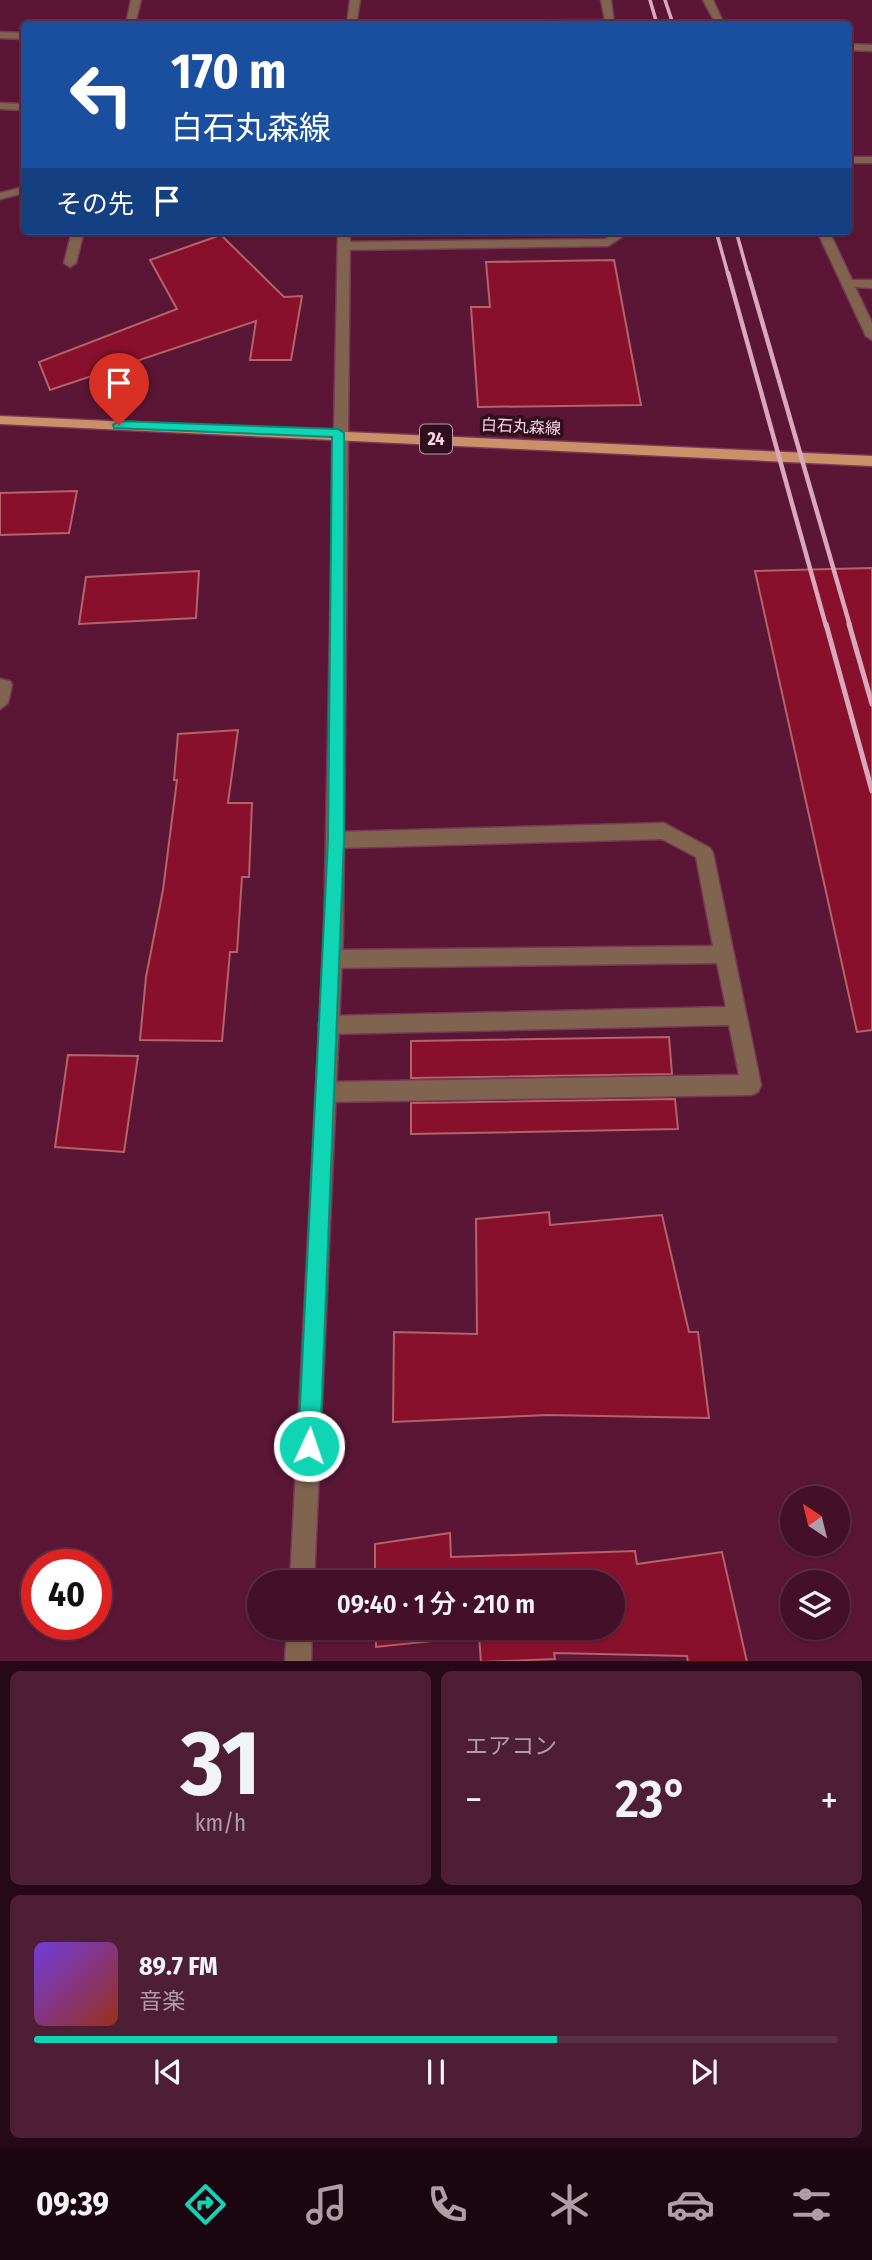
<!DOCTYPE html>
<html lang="ja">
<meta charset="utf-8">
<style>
body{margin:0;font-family:"Fira Sans Condensed","Noto Sans JP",sans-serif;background:#4e1e34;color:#f1f3f6;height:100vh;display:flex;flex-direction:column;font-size:26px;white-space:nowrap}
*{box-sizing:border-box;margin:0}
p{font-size:23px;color:#af9da8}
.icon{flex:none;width:38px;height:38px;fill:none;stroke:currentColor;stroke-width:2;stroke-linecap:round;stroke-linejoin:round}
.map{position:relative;height:1661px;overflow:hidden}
.drawer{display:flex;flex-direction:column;gap:10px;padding:10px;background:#250916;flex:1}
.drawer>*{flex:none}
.top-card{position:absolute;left:21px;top:21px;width:831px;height:214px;border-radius:7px;box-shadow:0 2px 5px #0004,0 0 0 2px #5c3045;background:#1a4fa0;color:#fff;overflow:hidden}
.needle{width:46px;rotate:325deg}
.tools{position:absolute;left:780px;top:1486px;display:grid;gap:14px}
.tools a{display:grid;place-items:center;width:70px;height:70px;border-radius:50%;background:#441028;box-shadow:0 2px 5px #0004,0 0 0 2px #5c3045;font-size:35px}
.speed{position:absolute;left:21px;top:1549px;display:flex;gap:14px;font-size:35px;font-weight:700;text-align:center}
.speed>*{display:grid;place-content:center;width:91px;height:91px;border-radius:50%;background:#441028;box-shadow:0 2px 5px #0004,0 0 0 2px #5c3045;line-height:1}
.speed .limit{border:10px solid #d22;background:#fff;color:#111}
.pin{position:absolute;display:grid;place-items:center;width:60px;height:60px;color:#fff;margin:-72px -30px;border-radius:50% 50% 50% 0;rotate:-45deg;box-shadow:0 0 7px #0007}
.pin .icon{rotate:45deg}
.me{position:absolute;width:77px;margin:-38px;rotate:3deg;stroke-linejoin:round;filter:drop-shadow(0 0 5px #0008)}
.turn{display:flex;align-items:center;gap:24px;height:147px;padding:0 35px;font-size:32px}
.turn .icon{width:91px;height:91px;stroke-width:2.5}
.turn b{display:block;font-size:49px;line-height:60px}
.then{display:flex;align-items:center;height:66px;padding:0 35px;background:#0003;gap:14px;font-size:26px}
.big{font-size:52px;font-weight:600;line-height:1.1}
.drawer .widget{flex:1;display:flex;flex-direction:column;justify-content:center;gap:10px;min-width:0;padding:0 24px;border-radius:10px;background:#4e1e34}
.drawer .dial{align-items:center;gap:0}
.dial b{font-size:91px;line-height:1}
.song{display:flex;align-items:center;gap:21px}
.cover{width:84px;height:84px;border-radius:10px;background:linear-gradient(135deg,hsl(260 70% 55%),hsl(10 70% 35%))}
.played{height:7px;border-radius:4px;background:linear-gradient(90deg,#0fd5b4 65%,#5c3045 65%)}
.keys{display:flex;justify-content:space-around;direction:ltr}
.heat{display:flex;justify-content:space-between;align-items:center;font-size:38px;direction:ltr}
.drawer .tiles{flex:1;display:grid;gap:10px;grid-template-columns:1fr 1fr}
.widget:last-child{grid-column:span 2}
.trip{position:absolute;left:247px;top:1570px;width:378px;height:70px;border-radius:35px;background:#441028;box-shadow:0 2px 5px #0004,0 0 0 2px #5c3045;font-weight:600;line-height:70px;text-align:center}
.menu{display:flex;height:112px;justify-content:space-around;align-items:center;background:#1b0610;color:#af9da8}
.menu .icon{width:49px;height:49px}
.menu .current{color:#0fd5b4}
.menu b{font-size:32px;color:#f1f3f6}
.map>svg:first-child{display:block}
.building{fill:#89102c;stroke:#b46369;stroke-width:2}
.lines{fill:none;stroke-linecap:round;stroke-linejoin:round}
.service-casing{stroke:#783855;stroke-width:3}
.minor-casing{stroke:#783855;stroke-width:3}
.tertiary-casing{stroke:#783855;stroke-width:3}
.primary-casing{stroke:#783855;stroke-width:3}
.service{fill:#806450;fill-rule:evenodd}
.minor{fill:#806450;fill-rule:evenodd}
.tertiary{fill:#806450;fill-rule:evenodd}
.primary{fill:#ca9168;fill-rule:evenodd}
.rail-far2{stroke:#d9a9bb;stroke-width:3.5}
.rail-far1{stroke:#d9a9bb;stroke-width:4.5}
.rail{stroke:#d9a9bb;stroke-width:5}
.route{fill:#0fd5b4;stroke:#0a8a75;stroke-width:2}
.labels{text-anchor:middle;stroke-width:7;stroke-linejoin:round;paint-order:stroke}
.far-street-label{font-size:16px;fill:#fed3e1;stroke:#2e101d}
.shield{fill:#2e101d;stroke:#c098a6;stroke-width:2}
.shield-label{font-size:18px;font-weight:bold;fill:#fed3e1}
</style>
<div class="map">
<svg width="872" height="1662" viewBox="0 0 872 1662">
<rect width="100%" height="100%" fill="#5b1636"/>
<g class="building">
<polygon points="221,235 284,297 302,296 291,360 250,360 256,321 50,390 39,362 177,309 150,260"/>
<polygon points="614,260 641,405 478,407 471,307 490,307 486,262"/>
<polygon points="77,491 69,533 0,535 0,493"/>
<polygon points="872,568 872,1030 857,1032 755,571"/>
<polygon points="199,571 196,618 79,624 86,577"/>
<polygon points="238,730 228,803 252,803 249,877 242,877 237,952 230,952 222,1041 140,1040 146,977 163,890 177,780 174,780 178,734"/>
<polygon points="669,1037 672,1074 411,1078 411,1041"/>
<polygon points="68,1055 138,1056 124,1152 55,1147"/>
<polygon points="675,1099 678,1129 411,1134 411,1103"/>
<polygon points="549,1212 550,1225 662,1215 689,1332 698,1332 709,1418 548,1415 393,1422 394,1332 477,1334 476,1219"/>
<polygon points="450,1533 451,1557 635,1551 637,1564 722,1552 747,1662 688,1662 687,1656 554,1653 555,1659 481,1662 479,1636 376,1647 376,1628 612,1628 612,1582 375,1582 375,1544"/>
</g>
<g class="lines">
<defs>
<polygon id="service" points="664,823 710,848 713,853 761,1085 758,1092 751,1095 327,1102 320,1099 317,1092 320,1085 327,1082 739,1075 729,1025 328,1034 321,1032 318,1025 321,1018 328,1016 726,1007 717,963 332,968 325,965 323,959 325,953 332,950 713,946 696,857 662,839 336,848 330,845 327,840 330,835 336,832"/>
<g id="minor">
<polygon points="131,0 141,0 135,24 126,24"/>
<polygon points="601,0 611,0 614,24 461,24 466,21 605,20"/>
<polygon points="703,0 713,0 724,24 716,24"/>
<polygon points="0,32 24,33 24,39 0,38"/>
<polygon points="849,44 872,45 872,51 849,50"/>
<polygon points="0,103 24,104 24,110 0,109"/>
<rect x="849" y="157" width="23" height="6"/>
<polygon points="24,187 24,193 0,199 0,193"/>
<polygon points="72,231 84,231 76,263 70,267 64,263"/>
<polygon points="609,231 621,231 622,237 608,246 344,250 338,246 344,242 605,239 610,236"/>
<polygon points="817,231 829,231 852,280 872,280 872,288 855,287 872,323 872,340 866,336"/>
<polygon points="0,679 10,681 12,685 8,703 0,709"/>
</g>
<g id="tertiary">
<polygon points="350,0 360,0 356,24 347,24"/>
<polygon points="338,231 350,231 343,935 314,1582 290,1582 324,935"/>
<polygon points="287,1628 312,1628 311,1662 285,1662"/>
</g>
<polygon id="primary" points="0,416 872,456 872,466 0,424"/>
</defs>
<use href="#service" class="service-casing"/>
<use href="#minor" class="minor-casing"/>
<use href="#tertiary" class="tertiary-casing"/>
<use href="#primary" class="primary-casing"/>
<use href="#service" class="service"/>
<use href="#minor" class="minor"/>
<use href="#tertiary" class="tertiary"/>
<use href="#primary" class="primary"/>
<g class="rail-far2">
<polyline points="650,0 657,24"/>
<polyline points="665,0 673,24"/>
<polyline points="716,231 728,274"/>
<polyline points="736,231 748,274"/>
</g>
<g class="rail-far1">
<polyline points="728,273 826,626"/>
<polyline points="748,273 850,626"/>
</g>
<g class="rail">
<polyline points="826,624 872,791"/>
<polyline points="849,624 872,704"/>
</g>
</g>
<polygon class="route" points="119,421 338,429 344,433 344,840 320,1446 317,1454 309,1457 301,1454 298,1446 328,840 332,437 114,428 113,425"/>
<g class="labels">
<g class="far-street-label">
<text transform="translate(521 426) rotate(3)" y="6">白石丸森線</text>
</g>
<rect class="shield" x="420" y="424.5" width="32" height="29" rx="5"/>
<g class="shield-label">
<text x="436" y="445">24</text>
</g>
</g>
</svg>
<div class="tools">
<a><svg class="needle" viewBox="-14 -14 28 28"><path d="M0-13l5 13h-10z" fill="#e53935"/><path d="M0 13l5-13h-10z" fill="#af9da8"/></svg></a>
<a><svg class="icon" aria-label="layers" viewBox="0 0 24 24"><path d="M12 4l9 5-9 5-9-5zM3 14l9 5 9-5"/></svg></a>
</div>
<div class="speed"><div class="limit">40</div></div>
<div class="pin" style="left:119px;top:425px;background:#d93025"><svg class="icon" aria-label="arrive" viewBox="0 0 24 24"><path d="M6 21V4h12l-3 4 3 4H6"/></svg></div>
<svg class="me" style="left:309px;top:1446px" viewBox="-20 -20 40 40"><circle r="17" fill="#0fd5b4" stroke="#fff" stroke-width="3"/><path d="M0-11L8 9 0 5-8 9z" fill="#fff"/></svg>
<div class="trip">09:40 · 1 分 · 210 m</div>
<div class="top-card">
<div class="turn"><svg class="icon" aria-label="left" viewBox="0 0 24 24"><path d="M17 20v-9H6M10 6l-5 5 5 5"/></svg><div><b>170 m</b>白石丸森線</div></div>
<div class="then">その先<svg class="icon" aria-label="arrive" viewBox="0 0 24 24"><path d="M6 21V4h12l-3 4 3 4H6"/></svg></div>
</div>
</div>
<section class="drawer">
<div class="tiles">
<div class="widget dial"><b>31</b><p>km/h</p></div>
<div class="widget"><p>エアコン</p>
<div class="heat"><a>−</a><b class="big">23°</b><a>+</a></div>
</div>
<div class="widget">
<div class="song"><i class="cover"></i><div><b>89.7 FM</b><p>音楽</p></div></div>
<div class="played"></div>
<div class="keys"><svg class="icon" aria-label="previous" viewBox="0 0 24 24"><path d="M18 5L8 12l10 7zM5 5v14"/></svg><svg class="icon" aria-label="pause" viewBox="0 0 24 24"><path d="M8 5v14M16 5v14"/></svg><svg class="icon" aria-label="next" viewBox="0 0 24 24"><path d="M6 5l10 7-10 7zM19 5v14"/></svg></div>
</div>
</div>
</section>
<nav class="menu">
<b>09:39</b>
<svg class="icon current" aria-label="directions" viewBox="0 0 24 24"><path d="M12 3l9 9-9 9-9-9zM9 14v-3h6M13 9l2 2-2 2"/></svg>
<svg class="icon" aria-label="music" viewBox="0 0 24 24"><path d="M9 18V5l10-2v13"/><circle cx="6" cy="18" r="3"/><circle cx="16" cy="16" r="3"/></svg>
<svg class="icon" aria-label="phone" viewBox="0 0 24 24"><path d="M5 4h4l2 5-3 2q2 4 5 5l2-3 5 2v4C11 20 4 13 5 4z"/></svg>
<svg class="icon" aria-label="climate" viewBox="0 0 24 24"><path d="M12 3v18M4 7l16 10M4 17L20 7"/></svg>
<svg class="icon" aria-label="car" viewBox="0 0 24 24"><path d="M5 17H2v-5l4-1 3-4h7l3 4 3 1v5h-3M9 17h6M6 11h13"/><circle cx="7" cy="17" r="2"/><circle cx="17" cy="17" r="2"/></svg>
<svg class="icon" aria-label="filters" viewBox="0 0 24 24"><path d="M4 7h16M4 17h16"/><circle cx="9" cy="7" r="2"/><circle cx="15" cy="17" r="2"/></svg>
</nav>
